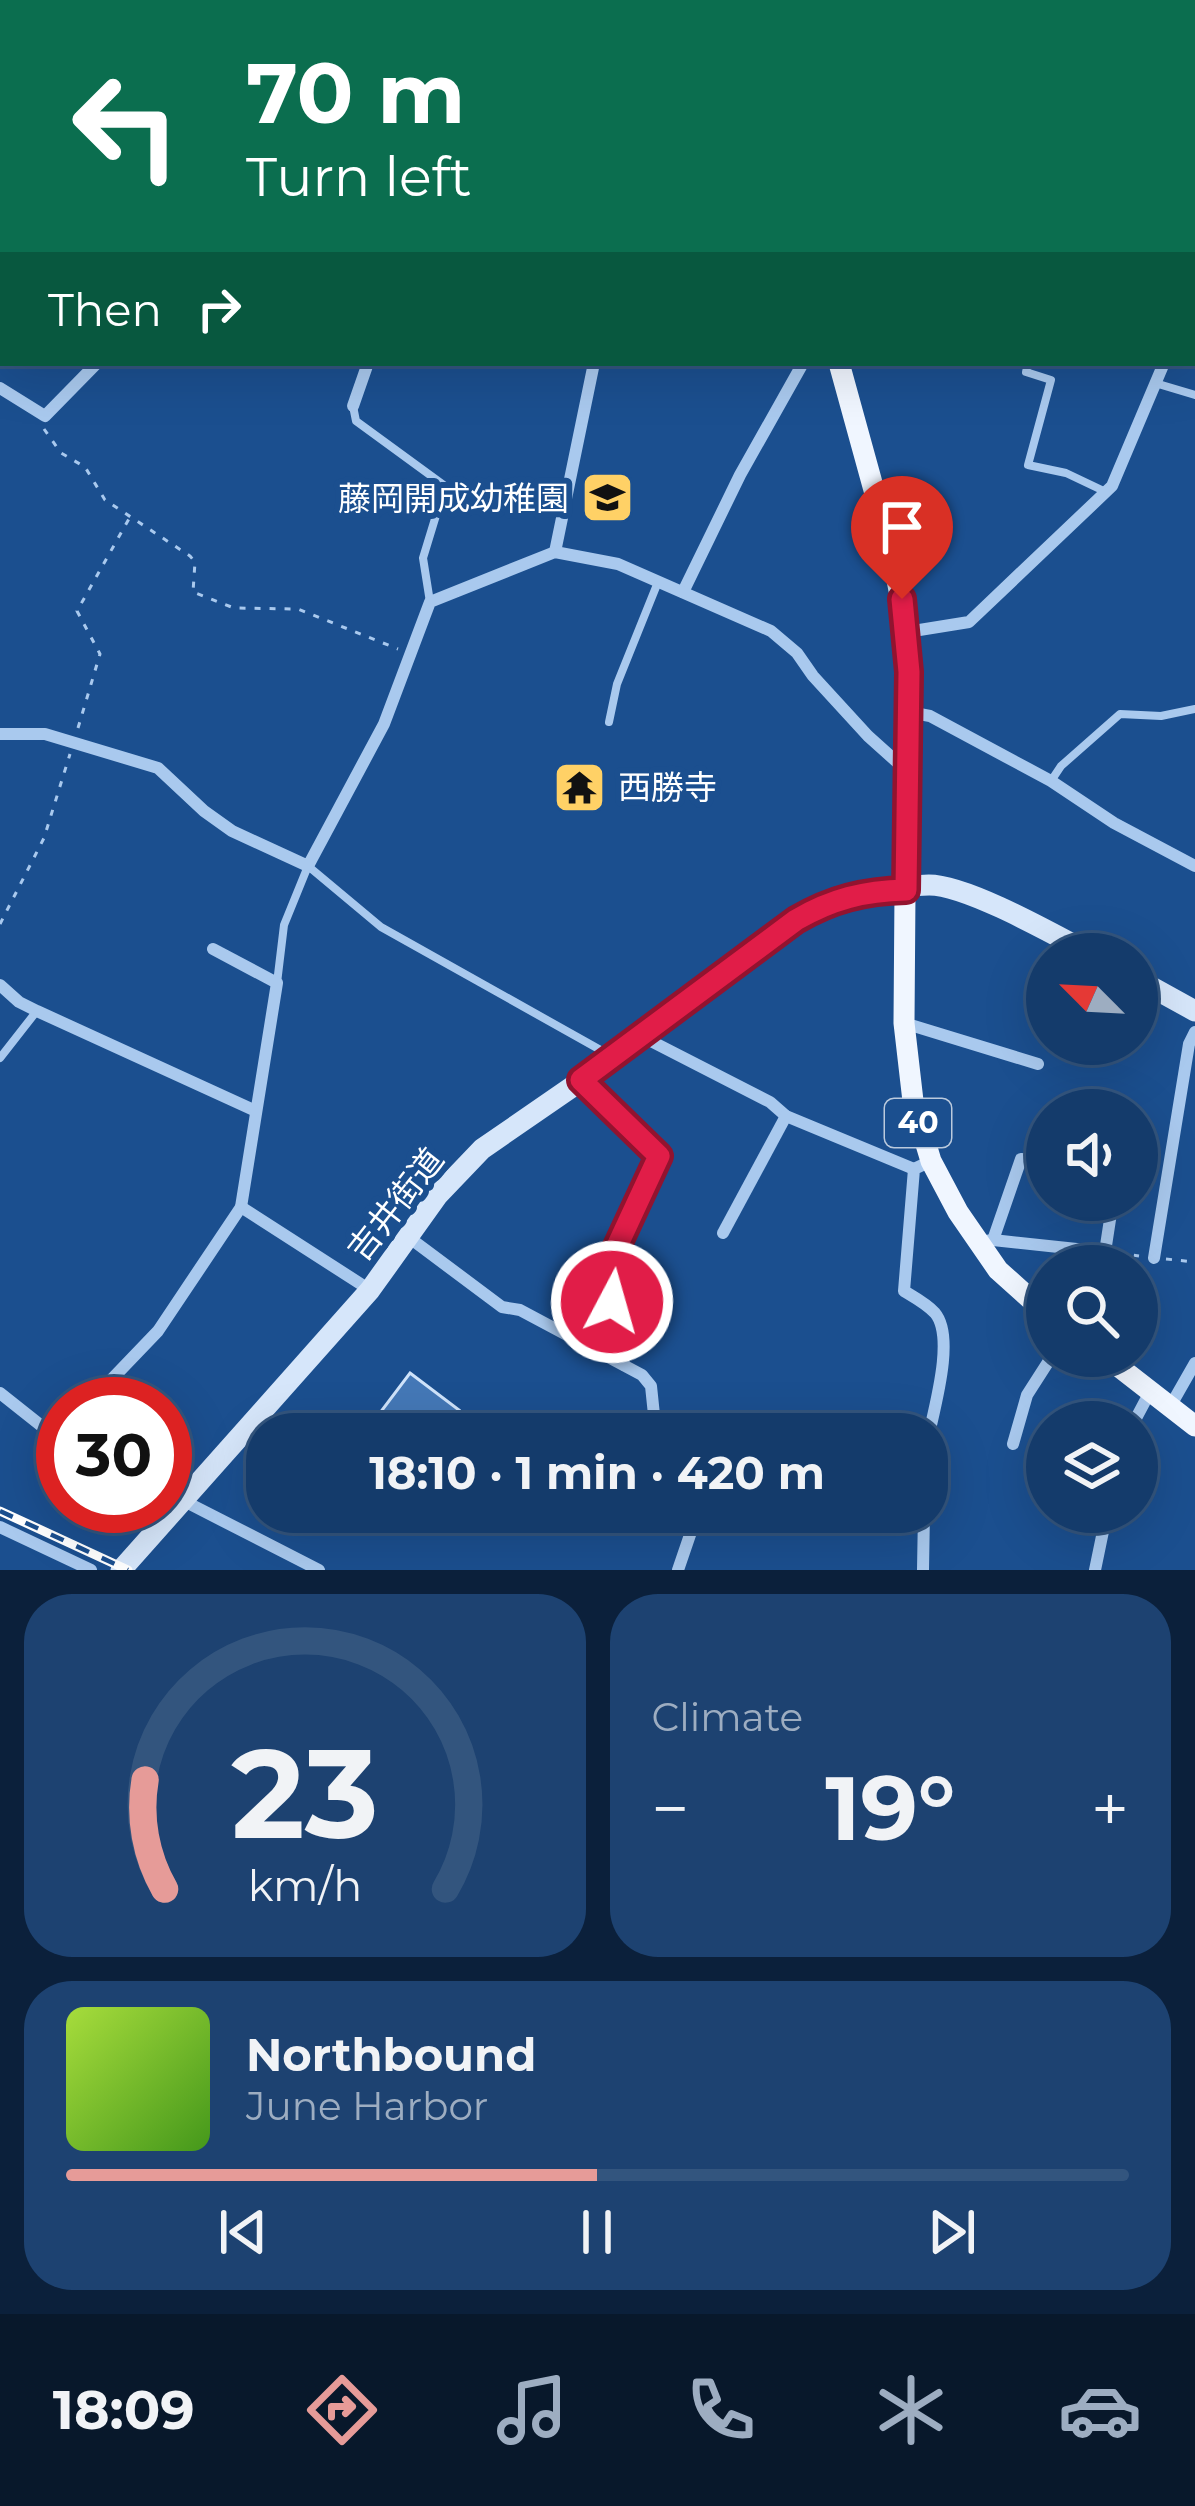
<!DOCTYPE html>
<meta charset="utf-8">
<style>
body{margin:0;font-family:Montserrat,"Noto Sans JP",sans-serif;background:#1d4271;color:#f1f3f6;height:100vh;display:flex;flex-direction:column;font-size:45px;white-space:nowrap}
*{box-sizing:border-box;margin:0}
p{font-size:39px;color:#9dadc1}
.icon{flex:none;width:66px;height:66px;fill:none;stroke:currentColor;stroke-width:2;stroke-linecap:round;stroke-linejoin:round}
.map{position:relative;height:1570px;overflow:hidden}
.drawer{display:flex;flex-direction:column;gap:24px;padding:24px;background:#0b203b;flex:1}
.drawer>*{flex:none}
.banner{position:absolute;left:0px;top:0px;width:1197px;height:366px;box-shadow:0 12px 48px #0002,0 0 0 3px #33557e;background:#0b6e4f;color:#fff;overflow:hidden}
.needle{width:78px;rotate:294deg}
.controls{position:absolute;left:1026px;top:933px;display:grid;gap:24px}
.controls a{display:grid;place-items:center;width:132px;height:132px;border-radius:50%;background:#143b6b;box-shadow:0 12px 48px #0002,0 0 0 3px #33557e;font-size:60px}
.speed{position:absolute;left:36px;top:1377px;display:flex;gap:24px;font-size:60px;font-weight:700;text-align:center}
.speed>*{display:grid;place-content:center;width:156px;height:156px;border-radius:50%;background:#143b6b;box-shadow:0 12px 48px #0002,0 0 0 3px #33557e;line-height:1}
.speed .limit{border:18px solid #d22;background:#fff;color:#111}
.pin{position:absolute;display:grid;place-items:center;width:102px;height:102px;color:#fff;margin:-123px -51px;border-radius:50% 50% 50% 0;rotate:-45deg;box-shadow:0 0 12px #0007}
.pin .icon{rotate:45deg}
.me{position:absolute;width:132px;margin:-66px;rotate:6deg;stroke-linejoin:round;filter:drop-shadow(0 0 9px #0008)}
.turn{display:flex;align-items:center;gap:42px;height:252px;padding:0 48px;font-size:54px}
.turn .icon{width:156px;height:156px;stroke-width:2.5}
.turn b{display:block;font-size:84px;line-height:102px}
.then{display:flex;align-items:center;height:114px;padding:0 48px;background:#0003;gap:24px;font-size:45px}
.big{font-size:90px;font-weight:700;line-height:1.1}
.drawer .widget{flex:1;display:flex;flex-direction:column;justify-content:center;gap:18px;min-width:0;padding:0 42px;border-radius:48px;background:#1d4271}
.drawer .dial{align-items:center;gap:0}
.dial svg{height:312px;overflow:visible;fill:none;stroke:#33557e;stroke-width:7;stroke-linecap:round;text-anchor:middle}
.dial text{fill:#f1f3f6;stroke:none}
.song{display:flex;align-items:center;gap:36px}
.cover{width:144px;height:144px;border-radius:18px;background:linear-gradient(135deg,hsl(80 70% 55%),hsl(100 70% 35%))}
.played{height:12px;border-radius:6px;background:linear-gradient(90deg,#e69b98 50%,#33557e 50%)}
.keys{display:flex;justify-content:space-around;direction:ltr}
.heat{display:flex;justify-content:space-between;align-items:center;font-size:66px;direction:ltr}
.drawer .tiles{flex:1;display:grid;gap:24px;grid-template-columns:1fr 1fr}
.widget:last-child{grid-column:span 2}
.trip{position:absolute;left:246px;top:1413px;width:702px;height:120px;border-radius:48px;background:#143b6b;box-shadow:0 12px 48px #0002,0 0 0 3px #33557e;font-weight:700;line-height:120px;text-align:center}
.dock{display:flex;height:192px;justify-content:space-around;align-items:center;background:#08182b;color:#9dadc1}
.dock .icon{width:84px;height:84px}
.dock .active{color:#e69b98}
.dock b{font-size:54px;color:#f1f3f6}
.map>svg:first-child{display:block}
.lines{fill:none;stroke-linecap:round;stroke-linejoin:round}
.river{stroke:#3c6290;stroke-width:27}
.building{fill:#4478b7;stroke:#cfe3fa;stroke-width:3}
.path{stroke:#a9c9ee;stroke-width:3;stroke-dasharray:6 9;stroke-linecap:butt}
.lane{stroke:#a9c9ee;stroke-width:8}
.street{stroke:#a9c9ee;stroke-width:12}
.secondary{stroke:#d6e6fa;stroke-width:21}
.primary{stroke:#f0f6ff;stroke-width:21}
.rail-casing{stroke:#fff;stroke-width:9}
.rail{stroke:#1b4f8f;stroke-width:4.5;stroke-dasharray:14;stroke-linecap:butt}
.route-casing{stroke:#92132f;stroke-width:30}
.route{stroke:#e11d48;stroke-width:21}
.labels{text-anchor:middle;stroke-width:12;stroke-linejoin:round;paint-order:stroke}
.shield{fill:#1b4f8f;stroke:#bbcadd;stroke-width:3}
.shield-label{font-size:30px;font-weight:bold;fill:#fff}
.poi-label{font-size:33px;fill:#fff;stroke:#1b4f8f;text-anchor:end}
.street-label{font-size:33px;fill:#fff;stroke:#1b4f8f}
</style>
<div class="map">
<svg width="1195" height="1570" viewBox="0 0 1195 1570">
<rect width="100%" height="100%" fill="#1b4f8f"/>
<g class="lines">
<g class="river">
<polyline points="1194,35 1195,35"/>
<polyline points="0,137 3,138"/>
</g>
</g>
<g class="building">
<polygon points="572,769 599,783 588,806 559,792"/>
<polygon points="410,1373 459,1410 441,1434 364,1434"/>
</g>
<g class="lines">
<g class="path">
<polyline points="399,3 400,0"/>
<polyline points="44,429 61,453 85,467 105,500 190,556 195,562 193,592 234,608 298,609 398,649"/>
<polyline points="78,728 100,654 77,611 130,517"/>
<polyline points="0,924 44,838 70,754"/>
<polyline points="1119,1253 1139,1256"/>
<polyline points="1166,1259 1195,1262"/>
</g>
<g class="lane">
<polyline points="1028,363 1026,372 1051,380 1028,465 1066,473 1106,492"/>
<polyline points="1155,383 1195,395"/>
<polyline points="353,406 356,421 445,486 423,558 430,602"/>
<polyline points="609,722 617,684 658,582"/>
<polyline points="1051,781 1061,766 1120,714 1161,716 1195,709"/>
<polyline points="277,983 284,925 308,866 381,927 613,1057"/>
<polyline points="0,1058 36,1012"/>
</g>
<g class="street">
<polyline points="956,0 956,3"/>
<polyline points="1022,0 1023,3"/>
<polyline points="863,3 863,0"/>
<polyline points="1161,3 1162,0"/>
<polyline points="1194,19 1195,19"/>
<polyline points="1194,49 1195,49"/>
<polyline points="1194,107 1195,104"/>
<polyline points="0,124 3,125"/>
<polyline points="1194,141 1195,142"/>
<polyline points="0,156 3,157"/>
<polyline points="1194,314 1195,313"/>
<polyline points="0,388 45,416 97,363"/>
<polyline points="353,406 368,363"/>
<polyline points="555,552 594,363"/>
<polyline points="683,592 740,475 803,363"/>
<polyline points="907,632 969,622 1112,486 1164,363"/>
<polyline points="909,712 930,716 1051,781 1114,823 1195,866"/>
<polyline points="0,734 45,734 158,768 204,811 232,831 308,866 384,724 430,602 555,552 618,564 771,631 797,653 813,676 868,736 907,771"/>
<polyline points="0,985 19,1002 37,1011 256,1111"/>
<polyline points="904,1023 1038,1064"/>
<polyline points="643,1037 770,1102 786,1116 914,1169"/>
<polyline points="581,1080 659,1156 606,1271 624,1365"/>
<polyline points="241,1207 370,1290"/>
<polyline points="723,1233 786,1116"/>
<polyline points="407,1236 502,1307 520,1310 642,1375 651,1386 656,1434"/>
<polyline points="993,1240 1021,1159 1047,1162"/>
<polyline points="979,1242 993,1240 1105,1252 1113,1200"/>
<polyline points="1154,1258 1189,1044 1195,1032"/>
<polyline points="0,1393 63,1443"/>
<polyline points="88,1404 158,1331 241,1207 277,983 213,949"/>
<polyline points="1171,1405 1195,1363"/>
<polyline points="1134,1422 1151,1390"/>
<polyline points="821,1425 843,1434"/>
<path d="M927,1443c6,-31 29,-105 8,-130 -8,-9 -21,-16 -31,-22l10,-122 17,-8"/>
<polyline points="1013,1444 1027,1395 1052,1356"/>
<polyline points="184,1501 319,1570"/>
<polyline points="138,1506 161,1525"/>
<polyline points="0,1527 91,1570"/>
<polyline points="678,1570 692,1529 687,1512"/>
<polyline points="923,1570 924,1512"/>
<polyline points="1095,1570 1107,1512"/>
</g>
<g class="secondary">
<polyline points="1137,979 1195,1011"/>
<path d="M121,1570l249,-280 68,-95 44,-46 132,-91 181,-138c42,-23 86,-34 134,-35 38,0 126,50 162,69"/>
</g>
<g class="primary">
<polyline points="811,3 812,0"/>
<polyline points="839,363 893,559 907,632 904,1023 913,1101 931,1161 958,1212 998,1270 1047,1314"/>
<polyline points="1105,1356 1195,1426"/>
</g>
<defs>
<polyline id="rail" points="0,1511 128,1570"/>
</defs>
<use href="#rail" class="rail-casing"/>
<use href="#rail" class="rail"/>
</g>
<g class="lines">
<defs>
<path id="route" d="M612,1302l-6,-32 53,-114 -78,-76 215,-160c36,-21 68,-29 110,-30l3,-218 -7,-73"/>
</defs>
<use href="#route" class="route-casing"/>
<use href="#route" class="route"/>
</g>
<defs>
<symbol id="school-square" viewBox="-11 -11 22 22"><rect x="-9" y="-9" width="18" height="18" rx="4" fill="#ffd166" stroke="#1b4f8f"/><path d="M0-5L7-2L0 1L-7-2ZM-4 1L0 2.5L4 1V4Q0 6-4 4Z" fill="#111"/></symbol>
<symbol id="temple-square" viewBox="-11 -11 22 22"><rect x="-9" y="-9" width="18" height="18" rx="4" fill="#ffd166" stroke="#1b4f8f"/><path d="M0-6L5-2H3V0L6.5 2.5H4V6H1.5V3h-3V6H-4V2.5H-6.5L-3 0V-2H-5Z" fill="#111"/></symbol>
</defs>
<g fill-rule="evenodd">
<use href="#school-square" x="578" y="468" width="59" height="59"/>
<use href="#temple-square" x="550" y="758" width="59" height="59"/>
</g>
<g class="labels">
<rect class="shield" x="885" y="1099" width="66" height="48" rx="9"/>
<g class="shield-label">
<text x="918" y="1133">40</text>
</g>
<g class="poi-label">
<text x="569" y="510">藤岡開成幼稚園</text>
<text x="618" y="799" text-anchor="start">西勝寺</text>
</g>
<g class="street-label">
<text transform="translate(395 1204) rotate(-52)" y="12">吉井街道</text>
</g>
</g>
</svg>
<div class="controls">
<a><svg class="needle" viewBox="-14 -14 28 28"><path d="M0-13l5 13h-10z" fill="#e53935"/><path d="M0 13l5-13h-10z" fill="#9dadc1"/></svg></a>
<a><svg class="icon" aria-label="sound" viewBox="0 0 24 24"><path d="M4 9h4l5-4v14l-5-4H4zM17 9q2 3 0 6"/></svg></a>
<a><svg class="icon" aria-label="search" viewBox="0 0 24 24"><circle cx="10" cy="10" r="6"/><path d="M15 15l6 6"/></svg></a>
<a><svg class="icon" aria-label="layers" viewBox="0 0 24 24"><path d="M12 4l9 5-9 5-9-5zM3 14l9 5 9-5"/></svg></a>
</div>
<div class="speed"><div class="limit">30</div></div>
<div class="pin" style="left:902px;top:599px;background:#d93025"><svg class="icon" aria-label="arrive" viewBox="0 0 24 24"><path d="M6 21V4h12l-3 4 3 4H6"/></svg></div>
<svg class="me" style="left:612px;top:1302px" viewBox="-20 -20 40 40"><circle r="17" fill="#e11d48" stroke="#fff" stroke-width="3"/><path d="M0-11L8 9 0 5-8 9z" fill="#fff"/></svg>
<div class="trip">18:10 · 1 min · 420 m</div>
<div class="banner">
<div class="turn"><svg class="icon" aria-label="left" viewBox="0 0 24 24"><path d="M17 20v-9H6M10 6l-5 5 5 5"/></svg><div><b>70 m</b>Turn left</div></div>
<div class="then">Then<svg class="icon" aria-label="right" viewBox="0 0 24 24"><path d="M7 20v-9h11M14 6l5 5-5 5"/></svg></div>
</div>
</div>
<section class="drawer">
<div class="tiles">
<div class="widget dial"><svg viewBox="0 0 100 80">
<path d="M14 69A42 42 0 1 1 86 69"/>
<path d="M14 69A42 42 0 0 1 9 41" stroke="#e69b98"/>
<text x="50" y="56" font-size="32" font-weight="700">23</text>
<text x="50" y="72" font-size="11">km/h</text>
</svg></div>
<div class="widget"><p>Climate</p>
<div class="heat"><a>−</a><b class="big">19°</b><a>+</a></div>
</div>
<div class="widget">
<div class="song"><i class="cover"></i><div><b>Northbound</b><p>June Harbor</p></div></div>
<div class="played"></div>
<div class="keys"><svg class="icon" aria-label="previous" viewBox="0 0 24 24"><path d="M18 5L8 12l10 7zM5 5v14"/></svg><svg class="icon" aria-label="pause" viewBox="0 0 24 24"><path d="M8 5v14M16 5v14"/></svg><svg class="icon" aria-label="next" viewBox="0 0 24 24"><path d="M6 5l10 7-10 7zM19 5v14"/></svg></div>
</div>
</div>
</section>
<nav class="dock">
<b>18:09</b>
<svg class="icon active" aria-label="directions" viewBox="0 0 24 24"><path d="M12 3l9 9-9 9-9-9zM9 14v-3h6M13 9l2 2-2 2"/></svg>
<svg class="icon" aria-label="music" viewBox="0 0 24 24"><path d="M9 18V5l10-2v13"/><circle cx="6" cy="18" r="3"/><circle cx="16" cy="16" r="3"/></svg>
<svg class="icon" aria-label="phone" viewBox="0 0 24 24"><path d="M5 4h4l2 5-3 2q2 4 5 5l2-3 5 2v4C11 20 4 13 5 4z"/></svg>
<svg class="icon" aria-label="climate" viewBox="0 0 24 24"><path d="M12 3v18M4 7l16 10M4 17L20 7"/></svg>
<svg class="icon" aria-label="car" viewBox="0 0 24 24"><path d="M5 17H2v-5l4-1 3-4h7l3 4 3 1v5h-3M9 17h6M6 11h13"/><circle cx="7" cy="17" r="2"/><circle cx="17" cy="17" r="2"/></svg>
</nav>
